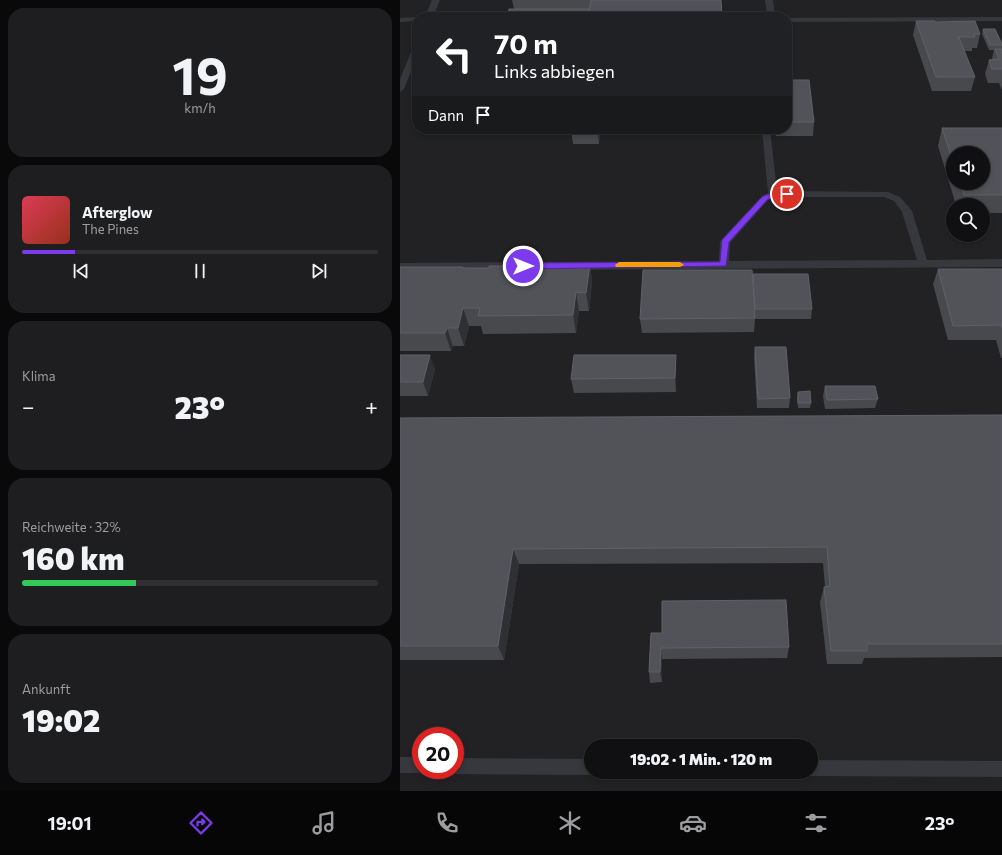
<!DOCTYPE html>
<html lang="de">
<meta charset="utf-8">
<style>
body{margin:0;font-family:Commissioner,sans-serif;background:#1e1e20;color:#f1f3f6;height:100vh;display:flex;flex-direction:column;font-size:15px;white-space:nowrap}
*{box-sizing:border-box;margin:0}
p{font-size:13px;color:#9c9d9f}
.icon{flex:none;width:22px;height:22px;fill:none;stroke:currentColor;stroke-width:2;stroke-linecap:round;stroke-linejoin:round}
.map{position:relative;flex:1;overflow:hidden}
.details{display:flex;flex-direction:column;gap:8px;padding:8px;background:#09090a;width:400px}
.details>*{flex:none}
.top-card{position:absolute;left:12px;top:12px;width:380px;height:122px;border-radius:16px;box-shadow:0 2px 6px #0003,0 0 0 1px #303032;background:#202124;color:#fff;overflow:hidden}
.buttons{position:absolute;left:546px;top:146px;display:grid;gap:8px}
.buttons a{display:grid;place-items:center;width:44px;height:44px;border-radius:50%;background:#101012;box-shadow:0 2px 6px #0003,0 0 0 1px #303032;font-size:20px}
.speed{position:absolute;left:12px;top:727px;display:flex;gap:8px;font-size:20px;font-weight:700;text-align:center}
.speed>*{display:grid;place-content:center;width:52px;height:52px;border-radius:50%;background:#101012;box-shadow:0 2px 6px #0003,0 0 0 1px #303032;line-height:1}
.speed .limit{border:6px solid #d22;background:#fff;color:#111}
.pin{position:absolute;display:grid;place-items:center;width:34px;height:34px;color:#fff;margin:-17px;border:2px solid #fff;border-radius:50%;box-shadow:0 1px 4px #0007}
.me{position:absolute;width:44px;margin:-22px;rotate:90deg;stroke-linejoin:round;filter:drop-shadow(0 0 3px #0008)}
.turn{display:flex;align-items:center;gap:14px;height:84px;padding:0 16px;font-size:18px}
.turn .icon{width:52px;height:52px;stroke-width:2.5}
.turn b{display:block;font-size:28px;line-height:34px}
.then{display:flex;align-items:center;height:38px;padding:0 16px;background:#0003;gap:8px;font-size:15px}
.big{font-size:30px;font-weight:800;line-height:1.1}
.details .widget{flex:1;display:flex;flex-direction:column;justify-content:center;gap:6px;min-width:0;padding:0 14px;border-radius:16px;background:#1e1e20}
.details .dial{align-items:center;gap:0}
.dial b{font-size:52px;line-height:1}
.song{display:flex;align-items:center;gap:12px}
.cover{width:48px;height:48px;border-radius:6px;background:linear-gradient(135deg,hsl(350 70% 55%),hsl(10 70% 35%))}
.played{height:4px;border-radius:2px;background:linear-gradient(90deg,#7c3aed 15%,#303032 15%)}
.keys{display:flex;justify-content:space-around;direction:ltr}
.heat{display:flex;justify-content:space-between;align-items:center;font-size:22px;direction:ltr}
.charge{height:6px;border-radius:3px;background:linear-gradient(90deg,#34c759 32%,#303032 0)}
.trip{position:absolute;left:184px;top:739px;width:234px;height:40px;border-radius:20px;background:#101012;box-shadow:0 2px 6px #0003,0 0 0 1px #303032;font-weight:800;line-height:40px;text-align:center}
.tabs{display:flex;height:64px;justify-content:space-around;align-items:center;background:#060607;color:#9c9d9f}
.tabs .icon{width:28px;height:28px}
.tabs .active{color:#7c3aed}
.tabs b{font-size:18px;color:#f1f3f6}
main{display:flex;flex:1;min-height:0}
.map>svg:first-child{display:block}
.built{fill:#222225;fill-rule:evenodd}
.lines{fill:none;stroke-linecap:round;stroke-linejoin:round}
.service{fill:#37383d;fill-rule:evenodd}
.wall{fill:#47494d;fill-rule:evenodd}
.shaded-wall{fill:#2f3033}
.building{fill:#525359;stroke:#5f6168}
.route{fill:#7c3aed;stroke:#51269a}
.slow{fill:#f59e0b}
</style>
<main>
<section class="details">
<div class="widget dial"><b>19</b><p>km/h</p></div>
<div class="widget">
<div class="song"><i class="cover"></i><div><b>Afterglow</b><p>The Pines</p></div></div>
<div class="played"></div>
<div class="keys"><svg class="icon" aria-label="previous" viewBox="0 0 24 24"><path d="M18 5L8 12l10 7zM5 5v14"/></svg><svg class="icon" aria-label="pause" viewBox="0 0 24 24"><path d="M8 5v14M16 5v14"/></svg><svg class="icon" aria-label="next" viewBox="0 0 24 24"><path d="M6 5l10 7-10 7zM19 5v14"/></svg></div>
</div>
<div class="widget"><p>Klima</p>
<div class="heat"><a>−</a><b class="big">23°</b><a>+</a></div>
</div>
<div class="widget"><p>Reichweite · 32%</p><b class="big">160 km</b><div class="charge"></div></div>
<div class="widget"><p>Ankunft</p><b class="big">19:02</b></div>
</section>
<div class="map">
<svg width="602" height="791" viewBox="0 0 602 791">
<rect width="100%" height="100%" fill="#161618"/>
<path class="built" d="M0,0h602v791h-602zM17,17h370v112h-370zM553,153h30v30h-30zM553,205h30v30h-30zM21,736h34v34h-34zM191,746h220v26h-220z"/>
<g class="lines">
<g class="service">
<polygon points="32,0 40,0 33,17 25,17"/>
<polygon points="365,0 373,0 375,17 367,17"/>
<polygon points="17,17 17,21 0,22 0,18"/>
<polygon points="602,17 602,21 387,22 387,18"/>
<polygon points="14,45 17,45 17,57 4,89 0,92 0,79"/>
<path d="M362,129h8l7,62 111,1 12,5 12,14 15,49 75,-1v8l-602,4v-8l319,-2 1,-19 1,-2 41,-44 6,-3zM375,197h109l10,4 8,11 15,48 -188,1 1,-18 38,-43z"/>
<polygon points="0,757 21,757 21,770 27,771 21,773 0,773"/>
<polygon points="55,758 191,759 191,772 197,772 191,775 55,774 49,770 55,770"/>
<polygon points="411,760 602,761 602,777 411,776 404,772 411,772"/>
</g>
</g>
<g class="wall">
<polygon points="112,0 321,0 322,17 114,9"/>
<polygon points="516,21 535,22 580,34 577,48 572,48 572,51 564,51 575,77 571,91 532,91 513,35"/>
<polygon points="583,29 602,44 602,90 599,83 588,83 585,74 589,60 592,59 594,50 589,50 582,34"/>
<polygon points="387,80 414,122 413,136 376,136 375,129 387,129"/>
<path d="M542,128h60v85h-19v-8h-27l-18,-59zM553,153l30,30h-30z"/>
<polygon points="171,129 200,129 199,144 173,144"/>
<polygon points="190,264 192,282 189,311 179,311 176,333 83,334 81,326 69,326 64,346 53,346 51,351 0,351 0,267 89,268 180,266"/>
<polygon points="538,269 602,269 602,358 601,358 596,340 548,340 533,284"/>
<polygon points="353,274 412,309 411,319 355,319 354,332 242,333 240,319"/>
<polygon points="355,347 390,398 389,408 357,408 354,357"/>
<polygon points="0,355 35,369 28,396 0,396"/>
<polygon points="276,369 276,392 174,393 171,379"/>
<polygon points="425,386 478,399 475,408 425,409 423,396"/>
<polygon points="398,392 411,403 410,408 398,408 397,397"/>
<polygon points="602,415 602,657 464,658 462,664 427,664 420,602 424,587 425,587 423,563 119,564 104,660 0,660 0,418"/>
<polygon points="251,633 389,647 387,658 262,659 262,682 250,683 249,672"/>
</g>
<g class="shaded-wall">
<polygon points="197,129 200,129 199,144"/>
<polygon points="190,264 192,282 189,311 186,293"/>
<polygon points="176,292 179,311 176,333 173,315"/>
<polygon points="63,308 69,326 64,346 58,328"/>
<polygon points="47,328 53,346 51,351 45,333"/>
<polygon points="30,355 35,369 28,396 23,382"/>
<polygon points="276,355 276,392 275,378"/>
<polygon points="113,549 119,564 104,660 98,646"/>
<polygon points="261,648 262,659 262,682 260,672"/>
</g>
<g class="building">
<polygon points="191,0 321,0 322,17 188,17"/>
<polygon points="109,9 190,9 188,17 107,17"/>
<polygon points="516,21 535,21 535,22 575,21 580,34 574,34 575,37 557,37 559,38 575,77 536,77"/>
<polygon points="583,29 595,29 602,44 602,45 590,45"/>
<polygon points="595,49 602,49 602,69 592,69 589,60 599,59"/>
<polygon points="387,80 409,80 414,122 387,122"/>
<polygon points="542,128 602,128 602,195 564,195 560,183 583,183 583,153 553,153 553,162"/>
<polygon points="180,264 190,264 186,293 176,292 173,315 78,316 80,308 63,308 58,328 47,328 45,333 0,333 0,267 63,267 63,268 89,268 89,266 180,266"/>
<polygon points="538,269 602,269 602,328 601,325 553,326"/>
<polygon points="243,270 352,270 355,318 240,319"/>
<polygon points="353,274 408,274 412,309 355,309"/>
<polygon points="355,347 386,347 390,398 358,399"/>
<polygon points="0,355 30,355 23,382 0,382"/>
<polygon points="174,355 276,355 275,378 171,379"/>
<polygon points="425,386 475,386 478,399 427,400"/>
<polygon points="410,391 411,403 398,403 398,392"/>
<polygon points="602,415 602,644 467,644 467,651 431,651 424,587 430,586 427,547 113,549 98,646 0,646 0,418"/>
<polygon points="386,600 389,647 261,648 260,672 249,672 251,633 262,633 262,601"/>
</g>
<path class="route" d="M373,192h14l3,2c-5,4 -14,1 -23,6l-38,42 -3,24 -203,3 -4,-3 4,-3 197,-1 2,-22 40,-43z"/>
<polygon class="slow" points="219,262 280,262 284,265 280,267 216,267 215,265"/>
</svg>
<div class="buttons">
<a><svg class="icon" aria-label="sound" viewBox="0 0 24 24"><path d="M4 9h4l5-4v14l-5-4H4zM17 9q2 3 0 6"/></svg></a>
<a><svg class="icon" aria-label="search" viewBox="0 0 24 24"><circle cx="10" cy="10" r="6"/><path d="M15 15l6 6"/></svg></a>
</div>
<div class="speed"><div class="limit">20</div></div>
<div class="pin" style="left:387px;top:194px;background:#d93025"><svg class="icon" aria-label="arrive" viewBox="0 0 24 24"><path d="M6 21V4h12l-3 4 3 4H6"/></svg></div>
<svg class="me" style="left:123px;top:266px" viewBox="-20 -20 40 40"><circle r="17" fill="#7c3aed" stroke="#fff" stroke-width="3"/><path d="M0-11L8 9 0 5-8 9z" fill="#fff"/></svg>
<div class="trip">19:02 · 1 Min. · 120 m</div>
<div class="top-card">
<div class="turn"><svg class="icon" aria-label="left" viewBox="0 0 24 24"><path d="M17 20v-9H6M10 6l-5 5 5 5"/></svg><div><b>70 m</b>Links abbiegen</div></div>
<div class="then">Dann<svg class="icon" aria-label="arrive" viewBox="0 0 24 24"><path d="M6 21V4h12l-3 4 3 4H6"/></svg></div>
</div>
</div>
</main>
<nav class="tabs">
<b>19:01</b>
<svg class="icon active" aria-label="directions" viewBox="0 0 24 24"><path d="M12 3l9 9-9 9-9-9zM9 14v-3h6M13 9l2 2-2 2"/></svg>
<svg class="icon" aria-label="music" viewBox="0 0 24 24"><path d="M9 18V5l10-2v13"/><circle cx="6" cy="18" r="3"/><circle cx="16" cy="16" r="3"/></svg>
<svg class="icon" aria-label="phone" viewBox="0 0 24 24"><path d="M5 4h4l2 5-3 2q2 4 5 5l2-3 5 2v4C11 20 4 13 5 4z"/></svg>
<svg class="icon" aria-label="climate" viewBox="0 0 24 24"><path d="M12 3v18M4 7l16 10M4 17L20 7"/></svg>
<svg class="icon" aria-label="car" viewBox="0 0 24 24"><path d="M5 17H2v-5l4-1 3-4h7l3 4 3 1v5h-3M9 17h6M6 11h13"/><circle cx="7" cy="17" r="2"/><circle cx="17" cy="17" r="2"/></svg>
<svg class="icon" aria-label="filters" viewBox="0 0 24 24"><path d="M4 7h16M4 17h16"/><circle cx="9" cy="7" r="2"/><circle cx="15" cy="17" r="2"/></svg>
<b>23°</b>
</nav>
